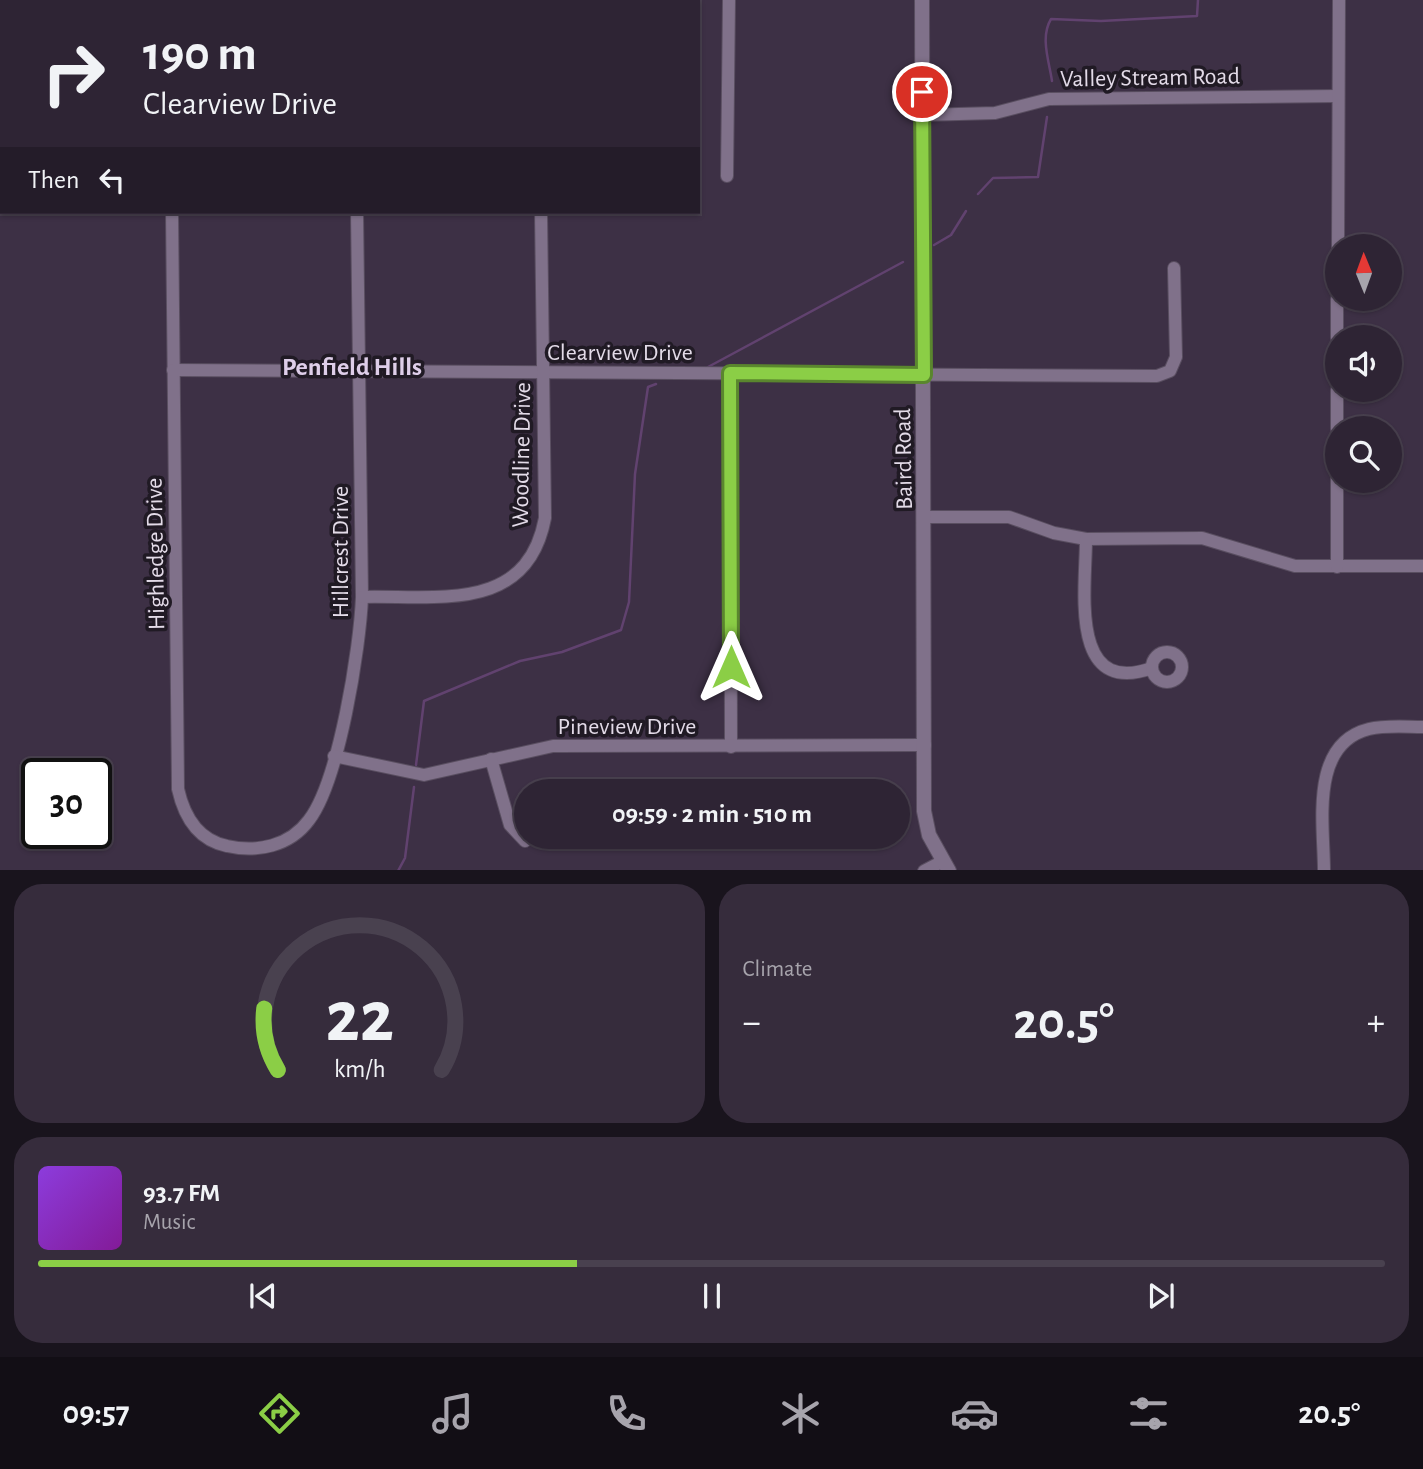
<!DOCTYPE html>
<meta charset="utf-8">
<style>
body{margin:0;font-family:"Alegreya Sans",sans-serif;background:#362c3c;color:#f1f3f6;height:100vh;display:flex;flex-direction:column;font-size:26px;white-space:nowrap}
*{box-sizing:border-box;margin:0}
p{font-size:23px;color:#a7a4ac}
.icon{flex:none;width:38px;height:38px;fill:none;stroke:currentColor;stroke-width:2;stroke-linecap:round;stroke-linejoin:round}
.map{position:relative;height:870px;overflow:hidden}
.sheet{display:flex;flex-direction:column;gap:14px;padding:14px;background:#19141d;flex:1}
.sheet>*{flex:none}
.top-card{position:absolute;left:0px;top:0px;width:700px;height:214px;box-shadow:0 2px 5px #0004,0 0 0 2px #49414f;background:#2e2434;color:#f1f3f6;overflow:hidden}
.needle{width:46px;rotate:359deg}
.buttons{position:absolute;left:1325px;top:234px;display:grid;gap:14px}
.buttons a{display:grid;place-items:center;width:77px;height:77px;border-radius:50%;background:#2e2434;box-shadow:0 2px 5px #0004,0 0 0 2px #49414f;font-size:35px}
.speed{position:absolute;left:21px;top:758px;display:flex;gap:14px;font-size:35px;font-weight:700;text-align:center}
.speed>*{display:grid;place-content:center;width:91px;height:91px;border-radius:50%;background:#2e2434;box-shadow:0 2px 5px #0004,0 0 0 2px #49414f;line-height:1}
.speed .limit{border:4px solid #111;border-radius:10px;background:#fff;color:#111}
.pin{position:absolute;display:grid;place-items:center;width:60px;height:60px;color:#fff;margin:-30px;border:4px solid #fff;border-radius:50%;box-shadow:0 2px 7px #0007}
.me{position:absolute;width:77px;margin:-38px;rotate:0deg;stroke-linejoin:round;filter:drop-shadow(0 0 5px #0008)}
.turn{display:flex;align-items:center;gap:24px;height:147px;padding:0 28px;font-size:32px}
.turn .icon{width:91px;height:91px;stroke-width:2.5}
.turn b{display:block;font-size:49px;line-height:60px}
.then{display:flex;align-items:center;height:66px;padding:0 28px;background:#0003;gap:14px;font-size:26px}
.big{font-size:52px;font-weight:700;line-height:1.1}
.sheet .tile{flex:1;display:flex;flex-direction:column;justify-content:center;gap:10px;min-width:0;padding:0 24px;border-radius:28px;background:#362c3c}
.sheet .dial{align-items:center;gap:0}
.dial svg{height:182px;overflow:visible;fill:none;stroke:#49414f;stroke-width:7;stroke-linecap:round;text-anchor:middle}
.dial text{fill:#f1f3f6;stroke:none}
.song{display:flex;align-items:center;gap:21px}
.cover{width:84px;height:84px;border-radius:10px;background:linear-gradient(135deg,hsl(270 70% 55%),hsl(290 70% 35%))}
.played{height:7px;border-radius:4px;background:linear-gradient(90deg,#8bce46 40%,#49414f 40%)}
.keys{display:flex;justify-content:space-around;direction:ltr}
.heat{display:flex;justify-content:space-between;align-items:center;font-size:38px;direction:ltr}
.sheet .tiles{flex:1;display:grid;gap:14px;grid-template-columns:1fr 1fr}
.tile:last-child{grid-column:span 2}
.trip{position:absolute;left:514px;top:779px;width:396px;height:70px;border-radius:35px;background:#2e2434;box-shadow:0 2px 5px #0004,0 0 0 2px #49414f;font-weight:700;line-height:70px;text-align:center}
.tab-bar{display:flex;height:112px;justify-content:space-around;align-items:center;background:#120e15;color:#a7a4ac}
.tab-bar .icon{width:49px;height:49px}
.tab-bar .active{color:#8bce46}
.tab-bar b{font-size:32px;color:#f1f3f6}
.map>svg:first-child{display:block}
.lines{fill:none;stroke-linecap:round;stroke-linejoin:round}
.stream{stroke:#61426f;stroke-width:2.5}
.minor-casing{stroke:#594e60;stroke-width:14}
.tertiary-casing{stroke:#594e60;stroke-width:16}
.minor{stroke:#80718a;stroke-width:12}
.tertiary{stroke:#80718a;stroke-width:14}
.route-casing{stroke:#5a862e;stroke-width:18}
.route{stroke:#8bce46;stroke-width:12}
.labels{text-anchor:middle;stroke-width:7;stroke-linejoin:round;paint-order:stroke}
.street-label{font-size:24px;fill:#e3dbe8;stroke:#201a24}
.neighbourhood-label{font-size:26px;font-weight:bold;fill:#decee9;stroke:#201a24}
</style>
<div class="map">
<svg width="1423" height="871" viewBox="0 0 1423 871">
<rect width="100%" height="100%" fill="#3d3045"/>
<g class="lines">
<g class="stream">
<path d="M1052,81c-3,-20 -12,-44 -1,-62l50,2 96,-5 1,-16"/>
<polyline points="978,194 993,178 1038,177 1047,117"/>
<polyline points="934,245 951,235 966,211"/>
<polyline points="708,367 903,262"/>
<polyline points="416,765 424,701 520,661 562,652 621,630 629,602 635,474 648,387 656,384"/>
<polyline points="398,871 405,858 414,787"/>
</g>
<defs>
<g id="minor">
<polyline points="169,0 169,2"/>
<polyline points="354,0 354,2"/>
<polyline points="539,0 539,2"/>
<polyline points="922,115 995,113 1049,99 1338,96"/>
<polyline points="727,176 729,0"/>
<path d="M172,212l6,577c6,27 20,51 49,57 30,7 63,0 82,-26 30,-39 51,-172 53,-223l-5,-385"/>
<polyline points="1338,247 1339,0"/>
<polyline points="1337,338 1337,299"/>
<polyline points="173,370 1157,376 1170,371 1176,357 1174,268"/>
<polyline points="730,373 731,747"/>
<polyline points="1337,429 1337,390"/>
<polyline points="926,517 1009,517 1054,533 1086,539 1202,538 1295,566 1423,566"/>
<path d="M1086,539c0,48 -18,159 66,129"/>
<polyline points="1337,567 1337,437"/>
<path d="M362,597c75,-2 165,17 183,-79l-4,-306"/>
<circle cx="1167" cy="667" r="15"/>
<polyline points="334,756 424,775 553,746 925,745"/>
<polyline points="491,759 510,825 525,841"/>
<polyline points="924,871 943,861"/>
<path d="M1324,871c0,-47 -15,-127 45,-142 17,-4 37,-2 54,-2"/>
</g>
<polyline id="tertiary" points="922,0 924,811 929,835 949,871"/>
</defs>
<use href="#minor" class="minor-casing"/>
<use href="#tertiary" class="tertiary-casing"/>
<use href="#minor" class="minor"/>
<use href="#tertiary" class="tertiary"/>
</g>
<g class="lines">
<defs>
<polyline id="route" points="731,667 730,373 924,375 922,92"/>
</defs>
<use href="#route" class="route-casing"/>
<use href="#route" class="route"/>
</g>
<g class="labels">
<g class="street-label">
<text transform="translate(1150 77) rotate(-1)" y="8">Valley Stream Road</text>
<text x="620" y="360">Clearview Drive</text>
<text transform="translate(521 455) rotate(-89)" y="8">Woodline Drive</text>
<text transform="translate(903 459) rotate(-91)" y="8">Baird Road</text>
<text transform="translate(340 552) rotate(-90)" y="8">Hillcrest Drive</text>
<text transform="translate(155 554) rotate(-91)" y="8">Highledge Drive</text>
<text x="627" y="734">Pineview Drive</text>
</g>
<g class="neighbourhood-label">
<text x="352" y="375">Penfield Hills</text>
</g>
</g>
</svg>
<div class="buttons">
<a><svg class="needle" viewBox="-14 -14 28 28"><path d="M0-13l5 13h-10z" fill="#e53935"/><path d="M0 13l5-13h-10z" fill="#a7a4ac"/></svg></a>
<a><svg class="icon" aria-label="sound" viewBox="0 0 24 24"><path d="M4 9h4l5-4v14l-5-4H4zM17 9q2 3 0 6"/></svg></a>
<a><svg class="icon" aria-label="search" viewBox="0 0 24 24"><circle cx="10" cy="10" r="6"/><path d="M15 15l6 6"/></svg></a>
</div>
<div class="speed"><div class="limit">30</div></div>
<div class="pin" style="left:922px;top:92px;background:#d93025"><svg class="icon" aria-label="arrive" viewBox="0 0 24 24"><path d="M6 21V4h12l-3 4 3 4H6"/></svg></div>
<svg class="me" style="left:731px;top:667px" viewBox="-20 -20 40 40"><path d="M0-17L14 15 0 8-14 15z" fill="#8bce46" stroke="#fff" stroke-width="4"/></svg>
<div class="trip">09:59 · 2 min · 510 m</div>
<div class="top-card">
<div class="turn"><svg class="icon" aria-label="right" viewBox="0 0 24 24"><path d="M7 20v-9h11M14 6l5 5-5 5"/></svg><div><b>190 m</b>Clearview Drive</div></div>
<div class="then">Then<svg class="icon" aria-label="left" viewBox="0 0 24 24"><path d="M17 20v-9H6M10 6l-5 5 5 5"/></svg></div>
</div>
</div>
<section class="sheet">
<div class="tiles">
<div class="tile dial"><svg viewBox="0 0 100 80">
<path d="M14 69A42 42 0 1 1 86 69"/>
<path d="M14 69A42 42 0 0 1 8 42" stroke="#8bce46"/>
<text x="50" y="56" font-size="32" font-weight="700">22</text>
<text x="50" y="72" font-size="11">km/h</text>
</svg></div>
<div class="tile"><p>Climate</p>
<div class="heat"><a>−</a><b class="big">20.5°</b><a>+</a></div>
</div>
<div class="tile">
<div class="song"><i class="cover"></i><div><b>93.7 FM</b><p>Music</p></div></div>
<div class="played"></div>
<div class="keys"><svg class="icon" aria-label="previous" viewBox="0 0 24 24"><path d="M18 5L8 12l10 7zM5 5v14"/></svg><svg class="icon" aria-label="pause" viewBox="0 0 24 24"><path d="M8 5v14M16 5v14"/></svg><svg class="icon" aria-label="next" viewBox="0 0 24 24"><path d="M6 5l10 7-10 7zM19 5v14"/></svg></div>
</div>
</div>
</section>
<nav class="tab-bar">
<b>09:57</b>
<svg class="icon active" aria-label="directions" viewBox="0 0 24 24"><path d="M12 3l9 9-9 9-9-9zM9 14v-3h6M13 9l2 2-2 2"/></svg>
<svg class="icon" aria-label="music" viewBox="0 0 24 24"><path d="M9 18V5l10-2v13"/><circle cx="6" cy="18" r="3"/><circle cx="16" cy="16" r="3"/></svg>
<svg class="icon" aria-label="phone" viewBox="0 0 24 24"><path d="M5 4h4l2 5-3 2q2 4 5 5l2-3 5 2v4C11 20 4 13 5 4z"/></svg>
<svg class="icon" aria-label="climate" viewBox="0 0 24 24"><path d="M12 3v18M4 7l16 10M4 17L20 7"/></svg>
<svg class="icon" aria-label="car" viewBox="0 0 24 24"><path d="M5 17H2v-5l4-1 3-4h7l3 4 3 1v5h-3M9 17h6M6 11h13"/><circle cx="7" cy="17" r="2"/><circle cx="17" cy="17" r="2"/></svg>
<svg class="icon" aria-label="filters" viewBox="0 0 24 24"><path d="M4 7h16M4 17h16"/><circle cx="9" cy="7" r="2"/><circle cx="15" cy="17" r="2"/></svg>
<b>20.5°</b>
</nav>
